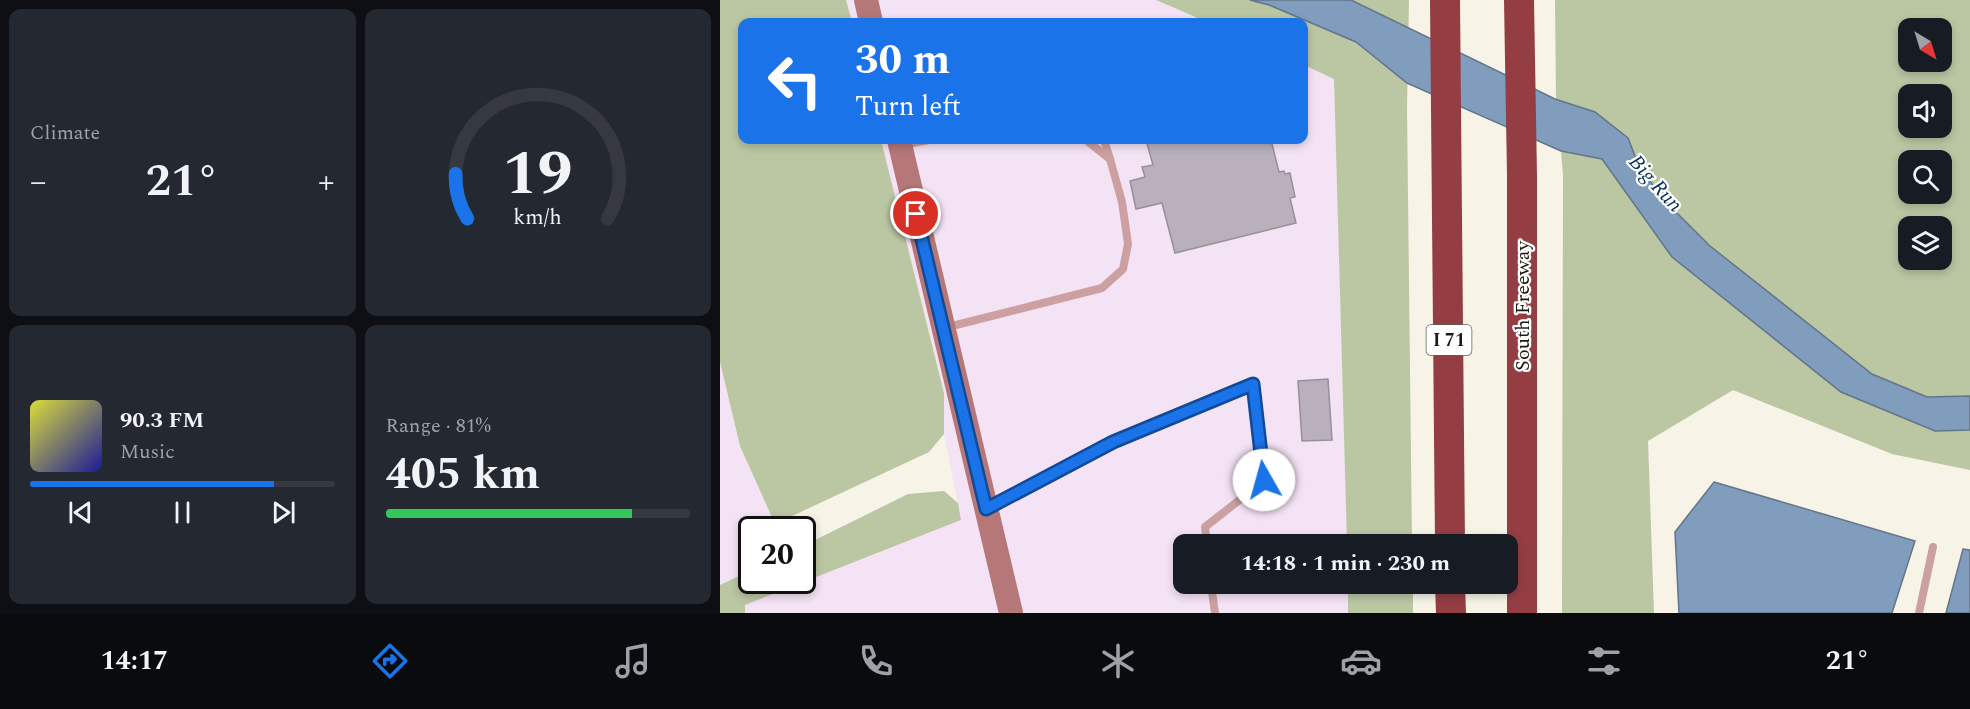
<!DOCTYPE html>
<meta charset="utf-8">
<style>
body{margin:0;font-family:Spectral,serif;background:#242831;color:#f1f3f6;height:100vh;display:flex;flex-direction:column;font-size:22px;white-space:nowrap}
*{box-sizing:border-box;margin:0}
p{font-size:20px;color:#9ea1a6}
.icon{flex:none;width:33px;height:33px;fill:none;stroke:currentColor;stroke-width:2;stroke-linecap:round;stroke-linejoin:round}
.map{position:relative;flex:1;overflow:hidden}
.details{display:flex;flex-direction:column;gap:9px;padding:9px;background:#0d0f14;width:720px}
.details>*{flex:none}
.top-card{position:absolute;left:18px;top:18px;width:570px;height:126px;border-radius:12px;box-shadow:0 3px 9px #0003;background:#1a73e8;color:#fff;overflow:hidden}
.needle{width:39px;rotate:142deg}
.controls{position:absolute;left:1178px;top:18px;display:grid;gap:12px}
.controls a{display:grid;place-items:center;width:54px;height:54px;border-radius:12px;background:#171b24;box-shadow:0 3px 9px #0003;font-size:30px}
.speed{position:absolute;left:18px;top:516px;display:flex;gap:12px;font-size:30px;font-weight:700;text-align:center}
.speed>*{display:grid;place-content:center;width:78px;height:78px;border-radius:50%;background:#171b24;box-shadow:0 3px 9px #0003;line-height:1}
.speed .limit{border:3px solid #111;border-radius:9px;background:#fff;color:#111}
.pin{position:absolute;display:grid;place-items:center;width:51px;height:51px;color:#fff;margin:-26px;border:3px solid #fff;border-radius:50%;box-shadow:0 2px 6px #0007}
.me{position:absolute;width:66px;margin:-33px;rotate:353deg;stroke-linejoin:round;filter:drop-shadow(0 0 4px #0008)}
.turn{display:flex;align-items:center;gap:21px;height:126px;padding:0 18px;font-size:27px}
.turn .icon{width:78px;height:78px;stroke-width:2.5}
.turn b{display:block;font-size:42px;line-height:51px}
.big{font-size:45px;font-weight:700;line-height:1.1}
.details .widget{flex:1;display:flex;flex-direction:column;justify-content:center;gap:9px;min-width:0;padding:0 21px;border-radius:12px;background:#242831}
.details .dial{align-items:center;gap:0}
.dial svg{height:156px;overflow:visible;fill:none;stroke:#363941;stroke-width:7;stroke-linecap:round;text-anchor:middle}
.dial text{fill:#f1f3f6;stroke:none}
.song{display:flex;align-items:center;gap:18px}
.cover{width:72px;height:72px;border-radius:9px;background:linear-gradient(135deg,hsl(60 70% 55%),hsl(240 70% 35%))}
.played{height:6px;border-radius:3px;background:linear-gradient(90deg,#1a73e8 80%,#363941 80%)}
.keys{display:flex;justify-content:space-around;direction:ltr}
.heat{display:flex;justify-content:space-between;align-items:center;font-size:33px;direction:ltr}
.charge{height:9px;border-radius:4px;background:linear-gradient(90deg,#34c759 81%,#363941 0)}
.details .tiles{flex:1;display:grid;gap:9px;grid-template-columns:repeat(2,1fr)}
.trip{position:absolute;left:453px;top:534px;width:345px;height:60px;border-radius:12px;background:#171b24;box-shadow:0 3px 9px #0003;font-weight:700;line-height:60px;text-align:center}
.tabs{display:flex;height:96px;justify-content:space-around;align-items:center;background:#090b0e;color:#9ea1a6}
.tabs .icon{width:42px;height:42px}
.tabs .selected{color:#1a73e8}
.tabs b{font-size:27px;color:#f1f3f6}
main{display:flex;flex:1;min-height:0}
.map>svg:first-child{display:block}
.industrial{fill:#f4e3f5}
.green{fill:#bbc6a3;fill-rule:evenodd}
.water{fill:#819dbd;stroke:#62768b;stroke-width:1.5}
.building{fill:#b9b0bb;stroke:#988f99;stroke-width:1.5}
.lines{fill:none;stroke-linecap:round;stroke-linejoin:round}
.lane{stroke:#cca0a0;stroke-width:8}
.secondary{stroke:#b67778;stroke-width:24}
.highway{stroke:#943e43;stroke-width:30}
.route-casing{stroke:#114b97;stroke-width:15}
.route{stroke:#1a73e8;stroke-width:10}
.labels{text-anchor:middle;stroke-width:4.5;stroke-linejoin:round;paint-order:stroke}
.shield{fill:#fff;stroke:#5f5f5b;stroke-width:1.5}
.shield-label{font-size:18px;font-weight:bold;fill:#1b1a15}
.street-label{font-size:20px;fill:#1b1a15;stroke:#fff}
.water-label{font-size:21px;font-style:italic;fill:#06305a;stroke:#fff}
</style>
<main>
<section class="details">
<div class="tiles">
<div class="widget"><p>Climate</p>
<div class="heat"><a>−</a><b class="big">21°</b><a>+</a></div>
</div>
<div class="widget dial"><svg viewBox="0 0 100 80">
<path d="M14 69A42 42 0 1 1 86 69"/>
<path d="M14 69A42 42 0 0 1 8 46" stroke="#1a73e8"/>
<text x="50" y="56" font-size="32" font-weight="700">19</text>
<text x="50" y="72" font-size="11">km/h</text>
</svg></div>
<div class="widget">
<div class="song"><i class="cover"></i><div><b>90.3 FM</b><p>Music</p></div></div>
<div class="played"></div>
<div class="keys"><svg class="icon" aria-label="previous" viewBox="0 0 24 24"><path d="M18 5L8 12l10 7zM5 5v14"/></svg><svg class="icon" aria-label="pause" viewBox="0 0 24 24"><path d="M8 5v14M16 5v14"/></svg><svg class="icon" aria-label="next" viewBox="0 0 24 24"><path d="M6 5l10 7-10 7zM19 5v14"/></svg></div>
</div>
<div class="widget"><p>Range · 81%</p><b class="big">405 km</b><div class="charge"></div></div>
</div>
</section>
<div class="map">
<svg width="1250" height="613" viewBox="0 0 1250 613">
<rect width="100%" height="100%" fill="#f7f3e6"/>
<g class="industrial">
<polygon points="126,0 436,0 487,22 132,22"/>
<polygon points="584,65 614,78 627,544 464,544 464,584 628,584 628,613 25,613 24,605 241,520 224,434 224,393 161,140 584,140"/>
<polygon points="0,362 20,446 58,529 32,530 31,570 0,585"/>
</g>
<g class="green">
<polygon points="0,0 126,0 132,22 22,22 22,140 161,140 224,393 224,434 209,452 55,524 20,446 0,362"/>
<polygon points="436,0 689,0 687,108 692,544 627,544 614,79 584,65 584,22 487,22"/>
<path d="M835,0h415v396l-43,1 -55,-23 -162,-128 -39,-39 -31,-38 -12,-31 -33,-26 -39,-13zM1188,28h33v34h-33zM1188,94h33v34h-33zM1188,160h33v34h-33zM1188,226h33v34h-33z"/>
<polygon points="841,151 882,159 952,257 1214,431 1250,430 1250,470 1172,454 1013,390 928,441 934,613 842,613 843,175"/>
<polygon points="224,491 238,503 241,520 25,605 25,613 0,613 0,585 31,570 32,580 82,580 83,546 188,494"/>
<rect x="628" y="584" width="65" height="29"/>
</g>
<g class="water">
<polygon points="530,0 631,0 835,99 875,112 908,138 920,169 951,207 990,246 1152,374 1207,397 1250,396 1250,430 1215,431 1121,392 952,257 882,159 841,151 687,83 636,42 549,5"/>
<polygon points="994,482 1195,541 1172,613 959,613 955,532"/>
<polygon points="1243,549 1250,550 1250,613 1226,613"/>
</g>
<g class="building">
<polygon points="426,140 551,140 559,172 564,171 565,174 570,173 575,197 570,198 576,223 455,253 442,203 416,209 410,181 425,177 422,167 433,165"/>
<polygon points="608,379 612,440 582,441 578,381"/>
</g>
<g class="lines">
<g class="lane">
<polyline points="384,140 390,159"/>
<polyline points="183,145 209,140"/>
<polyline points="224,328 382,288 403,269 408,244 402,202 390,159 366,140"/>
<polyline points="270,508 393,442 533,384 545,480 485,527 487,544"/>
<polyline points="491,584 495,613"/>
<polyline points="1199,613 1213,547"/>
</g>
<g class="secondary">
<polyline points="146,0 151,22"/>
<polyline points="179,140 291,613"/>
</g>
<g class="highway">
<polyline points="725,0 730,544"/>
<polyline points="799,0 802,176 802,613"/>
<polyline points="730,584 731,613"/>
</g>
</g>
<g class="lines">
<defs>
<polyline id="route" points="196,214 266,509 393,442 533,384 544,480"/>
</defs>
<use href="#route" class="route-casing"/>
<use href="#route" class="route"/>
</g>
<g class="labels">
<rect class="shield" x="706.5" y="325" width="45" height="30" rx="4.5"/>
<g class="shield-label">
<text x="729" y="346">I 71</text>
</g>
<g class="street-label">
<text transform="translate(802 306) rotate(-90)" y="7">South Freeway</text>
</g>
<g class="water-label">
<text transform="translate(936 183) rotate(48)" y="7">Big Run</text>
</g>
</g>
</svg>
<div class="controls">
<a><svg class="needle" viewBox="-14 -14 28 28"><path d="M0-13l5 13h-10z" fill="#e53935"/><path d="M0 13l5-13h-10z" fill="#9ea1a6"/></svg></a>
<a><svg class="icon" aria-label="sound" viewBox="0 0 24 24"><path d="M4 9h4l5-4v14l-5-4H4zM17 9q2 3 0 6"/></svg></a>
<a><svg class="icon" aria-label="search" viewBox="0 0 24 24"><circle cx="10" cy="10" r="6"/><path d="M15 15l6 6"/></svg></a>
<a><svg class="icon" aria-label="layers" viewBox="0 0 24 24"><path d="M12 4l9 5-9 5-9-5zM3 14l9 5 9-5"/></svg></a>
</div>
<div class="speed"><div class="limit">20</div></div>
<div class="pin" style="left:196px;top:214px;background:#d93025"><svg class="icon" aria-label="arrive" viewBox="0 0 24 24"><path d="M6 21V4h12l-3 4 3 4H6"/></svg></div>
<svg class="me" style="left:544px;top:480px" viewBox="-20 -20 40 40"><circle r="19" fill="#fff"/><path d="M0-13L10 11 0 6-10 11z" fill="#1a73e8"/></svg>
<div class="trip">14:18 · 1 min · 230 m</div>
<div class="top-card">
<div class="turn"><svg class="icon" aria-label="left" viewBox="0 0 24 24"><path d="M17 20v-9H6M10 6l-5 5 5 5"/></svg><div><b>30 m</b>Turn left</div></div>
</div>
</div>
</main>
<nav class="tabs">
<b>14:17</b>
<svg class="icon selected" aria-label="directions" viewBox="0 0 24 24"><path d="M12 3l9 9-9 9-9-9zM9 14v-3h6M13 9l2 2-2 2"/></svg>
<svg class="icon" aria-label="music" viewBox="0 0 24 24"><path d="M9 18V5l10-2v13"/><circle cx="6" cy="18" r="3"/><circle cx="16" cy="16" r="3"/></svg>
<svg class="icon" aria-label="phone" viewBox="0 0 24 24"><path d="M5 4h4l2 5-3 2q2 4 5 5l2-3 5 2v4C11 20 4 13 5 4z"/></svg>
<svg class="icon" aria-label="climate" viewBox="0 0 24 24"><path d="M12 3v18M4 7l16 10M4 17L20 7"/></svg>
<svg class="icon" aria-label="car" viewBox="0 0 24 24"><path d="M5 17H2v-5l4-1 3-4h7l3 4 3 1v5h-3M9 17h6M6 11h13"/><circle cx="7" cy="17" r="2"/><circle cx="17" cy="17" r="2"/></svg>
<svg class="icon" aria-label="filters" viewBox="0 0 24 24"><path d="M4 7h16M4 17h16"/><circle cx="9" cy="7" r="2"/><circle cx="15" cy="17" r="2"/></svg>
<b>21°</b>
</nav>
